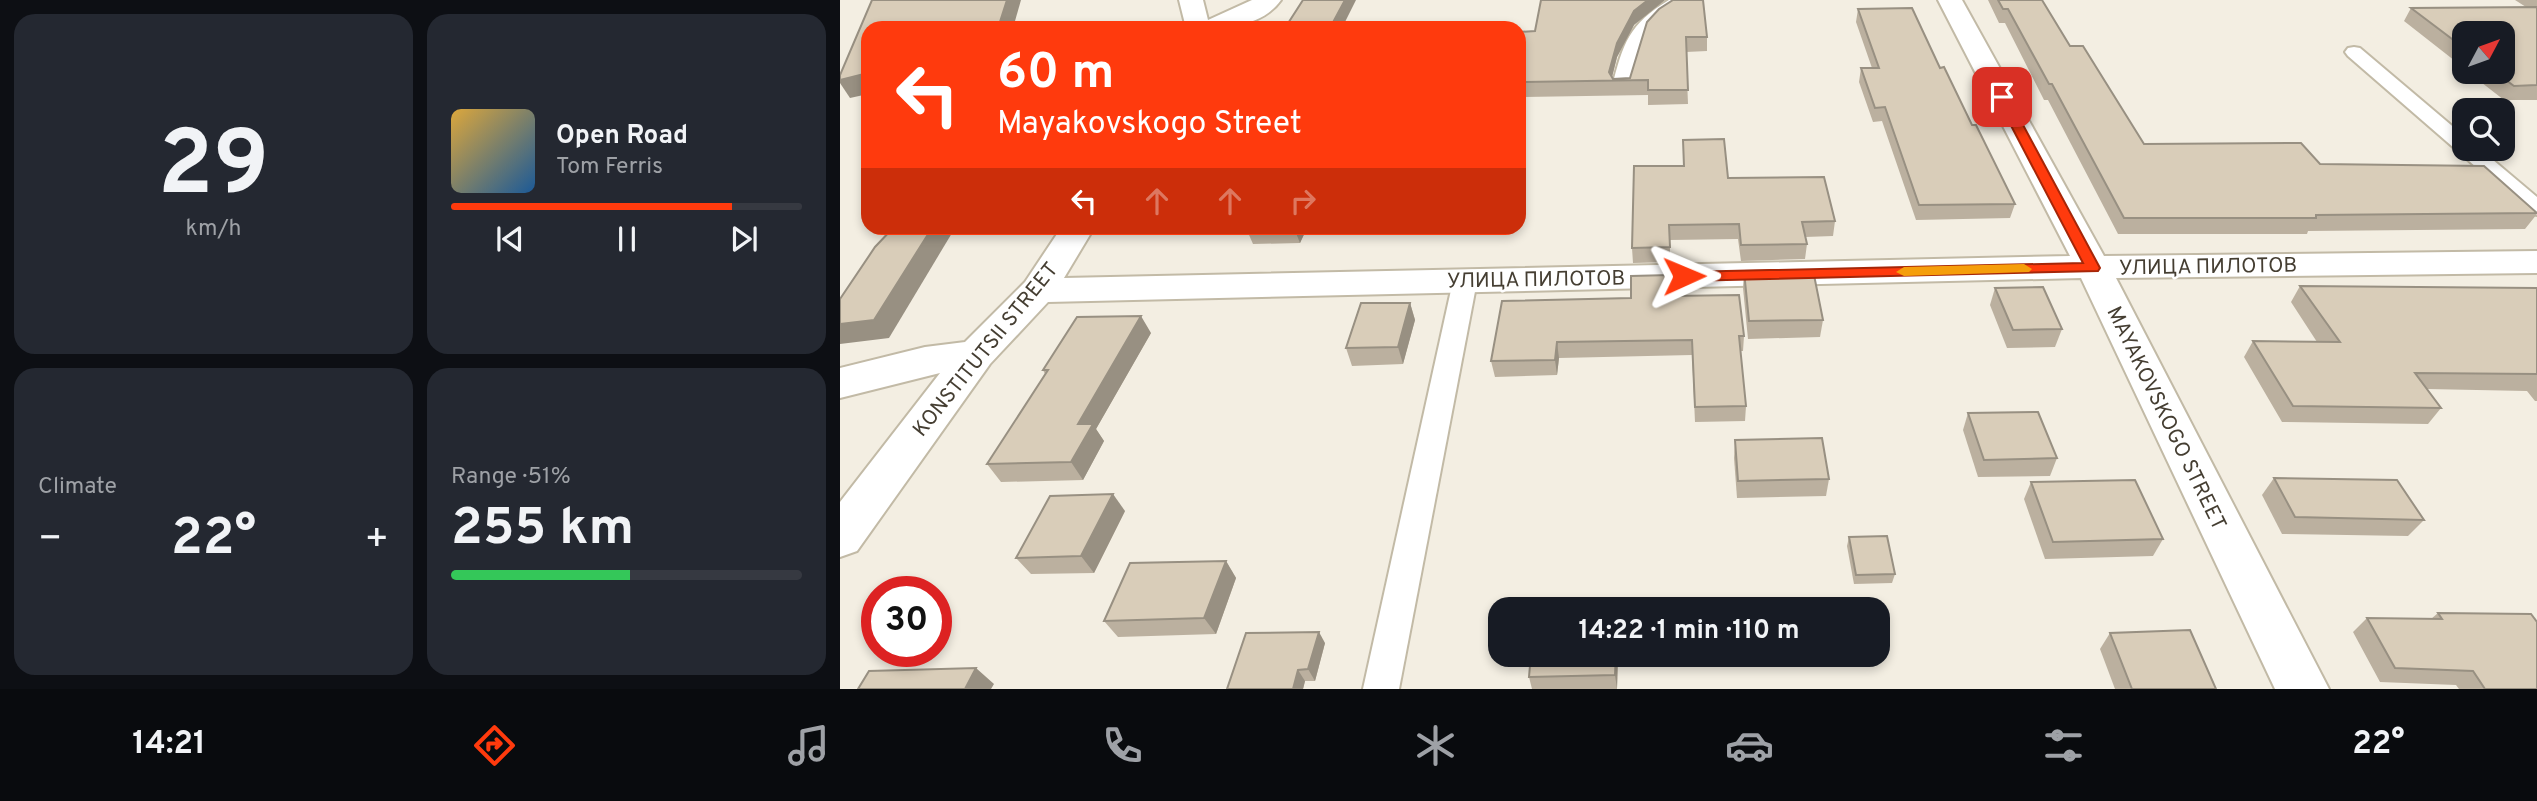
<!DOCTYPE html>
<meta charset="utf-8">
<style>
body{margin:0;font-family:Overpass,sans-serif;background:#242831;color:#f1f3f6;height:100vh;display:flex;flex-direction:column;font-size:26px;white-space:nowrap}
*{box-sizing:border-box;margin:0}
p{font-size:23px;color:#9ea1a6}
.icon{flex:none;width:38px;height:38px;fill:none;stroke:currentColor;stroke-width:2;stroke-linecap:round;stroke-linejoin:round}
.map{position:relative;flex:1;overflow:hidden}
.sheet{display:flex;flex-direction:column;gap:14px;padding:14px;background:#0d0f14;width:840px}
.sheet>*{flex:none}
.banner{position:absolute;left:21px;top:21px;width:665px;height:214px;border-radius:21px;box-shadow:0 4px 10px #0003;background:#ff3a0d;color:#fff;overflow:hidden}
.needle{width:46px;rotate:49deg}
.controls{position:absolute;left:1612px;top:21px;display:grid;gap:14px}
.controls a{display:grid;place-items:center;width:63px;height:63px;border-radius:14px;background:#171b24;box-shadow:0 4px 10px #0003;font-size:35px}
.speed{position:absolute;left:21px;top:576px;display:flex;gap:14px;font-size:35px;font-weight:700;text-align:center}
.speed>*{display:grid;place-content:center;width:91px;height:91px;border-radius:50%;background:#171b24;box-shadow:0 4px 10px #0003;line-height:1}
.speed .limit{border:10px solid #d22;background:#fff;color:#111}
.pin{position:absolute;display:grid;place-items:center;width:60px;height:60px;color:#fff;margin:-30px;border-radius:14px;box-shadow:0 4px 10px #0006}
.me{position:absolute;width:77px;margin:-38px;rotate:89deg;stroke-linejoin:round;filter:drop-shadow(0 0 5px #0008)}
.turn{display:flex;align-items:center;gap:24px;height:147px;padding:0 21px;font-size:32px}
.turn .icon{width:91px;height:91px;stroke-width:2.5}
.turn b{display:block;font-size:49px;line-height:60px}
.lanes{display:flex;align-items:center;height:66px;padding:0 21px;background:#0003;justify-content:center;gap:35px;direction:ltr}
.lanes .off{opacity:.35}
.big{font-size:52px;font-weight:700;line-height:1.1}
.sheet .tile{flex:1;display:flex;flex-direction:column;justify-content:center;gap:10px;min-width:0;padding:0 24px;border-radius:21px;background:#242831}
.sheet .dial{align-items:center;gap:0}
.dial b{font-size:91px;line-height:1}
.song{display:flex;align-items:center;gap:21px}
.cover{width:84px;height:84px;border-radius:10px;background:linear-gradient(135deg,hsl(40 70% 55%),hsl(210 70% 35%))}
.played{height:7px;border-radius:4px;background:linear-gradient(90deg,#ff3a0d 80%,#363941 80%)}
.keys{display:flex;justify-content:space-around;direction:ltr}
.heat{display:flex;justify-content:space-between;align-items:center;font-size:38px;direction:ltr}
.charge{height:10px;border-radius:5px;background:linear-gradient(90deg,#34c759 51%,#363941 0)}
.sheet .tiles{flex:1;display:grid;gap:14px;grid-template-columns:repeat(2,1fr)}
.trip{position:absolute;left:648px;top:597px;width:402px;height:70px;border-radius:21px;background:#171b24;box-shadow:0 4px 10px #0003;font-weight:700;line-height:70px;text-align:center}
.tab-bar{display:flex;height:112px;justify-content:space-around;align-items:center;background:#090b0e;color:#9ea1a6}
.tab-bar .icon{width:49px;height:49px}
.tab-bar .active{color:#ff3a0d}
.tab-bar b{font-size:32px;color:#f1f3f6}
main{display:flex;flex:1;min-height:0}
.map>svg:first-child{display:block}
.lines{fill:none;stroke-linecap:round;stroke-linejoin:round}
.service-casing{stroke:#c2baa6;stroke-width:4}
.minor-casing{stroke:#c2baa6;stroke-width:4}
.service{fill:#fff;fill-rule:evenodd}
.minor{fill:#fff;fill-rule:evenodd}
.wall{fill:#bbb09f}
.shaded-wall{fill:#989082}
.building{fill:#d9cdb9;stroke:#989082;stroke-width:2}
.route{fill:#ff3a0d;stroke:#a62608;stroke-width:2}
.slow{fill:#f59e0b}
.labels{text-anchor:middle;stroke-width:5;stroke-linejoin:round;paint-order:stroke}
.street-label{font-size:21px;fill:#453e32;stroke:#fff}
</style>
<main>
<section class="sheet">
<div class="tiles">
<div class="tile dial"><b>29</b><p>km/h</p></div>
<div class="tile">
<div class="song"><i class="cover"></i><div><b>Open Road</b><p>Tom Ferris</p></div></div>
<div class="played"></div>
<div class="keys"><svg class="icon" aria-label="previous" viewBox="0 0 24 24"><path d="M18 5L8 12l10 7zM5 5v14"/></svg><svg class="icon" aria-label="pause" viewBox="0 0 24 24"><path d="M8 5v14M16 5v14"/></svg><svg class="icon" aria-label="next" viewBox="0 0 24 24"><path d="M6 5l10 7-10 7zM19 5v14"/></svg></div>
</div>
<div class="tile"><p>Climate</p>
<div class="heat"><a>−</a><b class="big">22°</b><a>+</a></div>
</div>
<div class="tile"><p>Range · 51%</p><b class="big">255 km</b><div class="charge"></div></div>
</div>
</section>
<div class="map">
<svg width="1697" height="689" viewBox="0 0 1697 689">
<rect width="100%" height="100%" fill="#f3eee2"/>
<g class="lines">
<defs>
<g id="service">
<path d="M829,0h20l-31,21 -13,14 -15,52 -2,4h-14l-2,-4c11,-44 17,-63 57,-87z"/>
<polygon points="1514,47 1520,48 1624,136 1624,149 1640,149 1697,197 1697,215 1689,213 1508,56 1505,52 1508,48"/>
<polygon points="625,273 634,275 637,281 559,689 523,689 613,281 616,275"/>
</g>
<g id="minor">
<path d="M339,0h24l5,20 44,-20h29c-21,30 -64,28 -95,28z"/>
<polygon points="1098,0 1122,0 1264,256 1697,251 1697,273 1276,278 1489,689 1435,689 1241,278 208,302 150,364 17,551 0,557 0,502 100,373 0,398 0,368 85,347 125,342 185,282 221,228 254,228 224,278 1230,256"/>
</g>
</defs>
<use href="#service" class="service-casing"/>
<use href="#minor" class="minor-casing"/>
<use href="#service" class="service"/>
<use href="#minor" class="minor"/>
</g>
<g class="wall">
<polygon points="1148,0 1202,0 1230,46 1304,144 1480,164 1697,213 1697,214 1685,229 1468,231 1467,234 1278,234 1208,100 1204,100 1165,23 1159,23"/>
<polygon points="1675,0 1697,0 1697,100 1664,100 1628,72 1662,72 1624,33 1624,68 1564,21 1571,8 1686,7"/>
<polygon points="1018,9 1100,68 1175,204 1170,218 1076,220 1042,121 1033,122 1019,82 1021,68 1032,68 1016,22"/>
<polygon points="807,22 867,37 867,51 846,52 848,104 808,105 808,95 679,97 679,32 794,25 777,57 772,77 773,79 790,78"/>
<polygon points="843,140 888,178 995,221 993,236 965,237 967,244 965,259 901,261 898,239 830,240 830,262 793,263 792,248 844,166"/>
<polygon points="406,228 467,228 460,243 413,244"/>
<polygon points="904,271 983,320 980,337 908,339 903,288"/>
<polygon points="1460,286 1697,288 1697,401 1695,401 1687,391 1587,389 1601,408 1588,424 1442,422 1404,357 1413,341 1477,342 1451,302"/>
<polygon points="1155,288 1222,329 1215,347 1167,348 1150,305"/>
<polygon points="831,296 904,336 903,351 900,351 906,406 905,421 855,422 852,355 719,358 717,375 655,377 651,361"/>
<polygon points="570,303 575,320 563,364 512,366 506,348"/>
<polygon points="311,333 256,429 264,441 243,480 161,482 147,464 205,374 203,370"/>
<polygon points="1128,413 1217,458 1210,476 1138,477 1123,430"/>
<polygon points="895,440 989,479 986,496 897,498 894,458"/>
<polygon points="1434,478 1584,520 1568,536 1442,534 1422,495"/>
<polygon points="1191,482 1323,539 1313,556 1205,559 1184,499"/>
<polygon points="285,511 254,573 191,574 176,558"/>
<polygon points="1009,537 1055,574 1052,583 1014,584 1007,546"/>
<polygon points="386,561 396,578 376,634 278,637 264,621"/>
<polygon points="1598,613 1697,689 1619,689 1616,685 1540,682 1513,632 1527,618 1591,619"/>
<polygon points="1270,633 1376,689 1275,689 1260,649"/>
<polygon points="485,643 475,681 465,681 463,689 387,689"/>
<polygon points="691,654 778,654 777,689 692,689 689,677"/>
</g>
<g class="shaded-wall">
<polygon points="167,0 181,0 173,28 158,28"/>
<polygon points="505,0 516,0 502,28 490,28"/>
<polygon points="808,0 825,0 794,25 777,57 771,81 769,72 777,43 794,11"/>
<polygon points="28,73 28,94 10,98 0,83 0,80"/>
<polygon points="92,228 115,228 49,338 0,344 0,324"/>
<polygon points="454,228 467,228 460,243"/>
<polygon points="570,303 575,320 563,364 558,347"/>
<polygon points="301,316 311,333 256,429 264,441 243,480 231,462 238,424"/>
<polygon points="717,342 719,358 717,375 715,360"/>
<polygon points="273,494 285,511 254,573 241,556"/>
<polygon points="386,561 396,578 376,634 364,618"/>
<polygon points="479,632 485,643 475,681 468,669"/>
<polygon points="776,654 778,654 777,689 775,675"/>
<polygon points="136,668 154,684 151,689 125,689"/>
<polygon points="458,670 465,681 463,689 453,689"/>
</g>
<g class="building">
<polygon points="32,0 167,0 158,28 28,28 28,73 0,80 0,75"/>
<polygon points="463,0 505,0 490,28 445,28"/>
<polygon points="701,0 808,0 794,11 777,43 769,72 773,79 790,78 807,22 819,9 833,0 863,0 867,37 846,37 848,90 808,90 808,80 679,82 679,32 695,31"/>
<polygon points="1158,0 1202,0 1230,46 1243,46 1304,144 1461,143 1480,164 1644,166 1697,213 1476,215 1476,218 1284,218 1212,84 1209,84 1168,9 1163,9"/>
<polygon points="1697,7 1697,85 1674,86 1655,72 1662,72 1662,33 1624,33 1624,48 1571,8"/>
<polygon points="1072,8 1100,68 1104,67 1132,125 1136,125 1175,204 1079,205 1045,107 1035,108 1021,68 1039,68 1018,9"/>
<polygon points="884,139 888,178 984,177 995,221 962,222 967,244 901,245 899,224 829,225 830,247 792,248 794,166 844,166 843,140"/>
<polygon points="53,228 92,228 34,320 0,324 0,299 35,247"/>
<polygon points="973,270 983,320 909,321 904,271"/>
<polygon points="830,275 831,296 899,295 904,336 899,336 906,406 855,407 852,340 717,342 715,360 651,361 662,301 791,298 791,276"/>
<polygon points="1460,286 1697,288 1697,374 1575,373 1601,408 1453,406 1413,341 1500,342"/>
<polygon points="1203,287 1222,329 1173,330 1155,288"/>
<polygon points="521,303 570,303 558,347 506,348"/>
<polygon points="301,316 238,424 253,424 231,462 147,464 208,370 203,370 237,317"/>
<polygon points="1198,412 1217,458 1144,460 1128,413"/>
<polygon points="982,438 989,479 898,481 895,440"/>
<polygon points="1434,478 1557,480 1584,520 1455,517"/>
<polygon points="1295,480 1323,539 1213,542 1191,482"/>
<polygon points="273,494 241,556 176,558 210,496"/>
<polygon points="1047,536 1055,574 1016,575 1009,537"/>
<polygon points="386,561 364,618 264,621 290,563"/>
<polygon points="1598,613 1691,614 1697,622 1697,689 1645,689 1633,671 1555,668 1527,618 1602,619"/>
<polygon points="1350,630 1376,689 1292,689 1270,633"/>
<polygon points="479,632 468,669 458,670 453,689 387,689 406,633"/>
<polygon points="691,654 776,654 775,675 689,677"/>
<polygon points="136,668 125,689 18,689 29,671"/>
</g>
<polygon class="route" points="1162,94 1168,97 1260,268 1258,271 844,281 836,276 844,272 1243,263 1156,97"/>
<polygon class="slow" points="1184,264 1192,269 1189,272 1064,276 1056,272 1064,267"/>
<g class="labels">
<g class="street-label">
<text transform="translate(1368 266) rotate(-1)" y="7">УЛИЦА ПИЛОТОВ</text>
<text transform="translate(696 279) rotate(-1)" y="7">УЛИЦА ПИЛОТОВ</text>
<text transform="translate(145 349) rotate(-51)" y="7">KONSTITUTSII STREET</text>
<text transform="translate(1327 418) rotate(64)" y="7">MAYAKOVSKOGO STREET</text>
</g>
</g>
</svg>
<div class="controls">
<a><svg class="needle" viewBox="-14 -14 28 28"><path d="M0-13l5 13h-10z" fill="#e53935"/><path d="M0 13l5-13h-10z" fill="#9ea1a6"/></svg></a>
<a><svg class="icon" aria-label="search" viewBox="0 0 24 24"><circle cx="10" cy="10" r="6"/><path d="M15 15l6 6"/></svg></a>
</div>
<div class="speed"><div class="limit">30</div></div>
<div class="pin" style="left:1162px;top:97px;background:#d93025"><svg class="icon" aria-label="arrive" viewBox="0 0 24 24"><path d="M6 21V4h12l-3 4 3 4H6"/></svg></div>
<svg class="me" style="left:844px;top:276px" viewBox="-20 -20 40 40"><path d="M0-17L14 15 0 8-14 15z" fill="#ff3a0d" stroke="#fff" stroke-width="4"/></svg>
<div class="trip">14:22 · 1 min · 110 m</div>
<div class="banner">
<div class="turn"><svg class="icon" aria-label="left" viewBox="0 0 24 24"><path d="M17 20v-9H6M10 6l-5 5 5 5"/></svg><div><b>60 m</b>Mayakovskogo Street</div></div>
<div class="lanes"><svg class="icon" aria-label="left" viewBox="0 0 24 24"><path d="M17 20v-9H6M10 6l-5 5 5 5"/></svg><svg class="icon off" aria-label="ahead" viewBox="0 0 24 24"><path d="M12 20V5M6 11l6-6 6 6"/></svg><svg class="icon off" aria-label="ahead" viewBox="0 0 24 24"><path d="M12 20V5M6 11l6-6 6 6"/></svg><svg class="icon off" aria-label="right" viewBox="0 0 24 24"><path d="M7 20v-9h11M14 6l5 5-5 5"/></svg></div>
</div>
</div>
</main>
<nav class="tab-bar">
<b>14:21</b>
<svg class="icon active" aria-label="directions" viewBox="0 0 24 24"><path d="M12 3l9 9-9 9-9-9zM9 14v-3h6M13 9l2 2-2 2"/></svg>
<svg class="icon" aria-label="music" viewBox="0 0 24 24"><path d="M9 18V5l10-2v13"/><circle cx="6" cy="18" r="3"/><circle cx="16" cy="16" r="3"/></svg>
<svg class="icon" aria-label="phone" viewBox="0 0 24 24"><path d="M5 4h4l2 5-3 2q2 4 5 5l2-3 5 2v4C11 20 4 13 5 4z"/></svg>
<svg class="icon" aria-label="climate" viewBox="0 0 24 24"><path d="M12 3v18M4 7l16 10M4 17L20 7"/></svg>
<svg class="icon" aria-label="car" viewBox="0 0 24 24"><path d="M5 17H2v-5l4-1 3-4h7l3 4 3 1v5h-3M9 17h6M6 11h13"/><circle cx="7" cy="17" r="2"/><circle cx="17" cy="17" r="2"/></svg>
<svg class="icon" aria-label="filters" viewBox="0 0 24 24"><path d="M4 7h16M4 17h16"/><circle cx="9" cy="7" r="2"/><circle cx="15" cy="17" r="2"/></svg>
<b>22°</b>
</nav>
